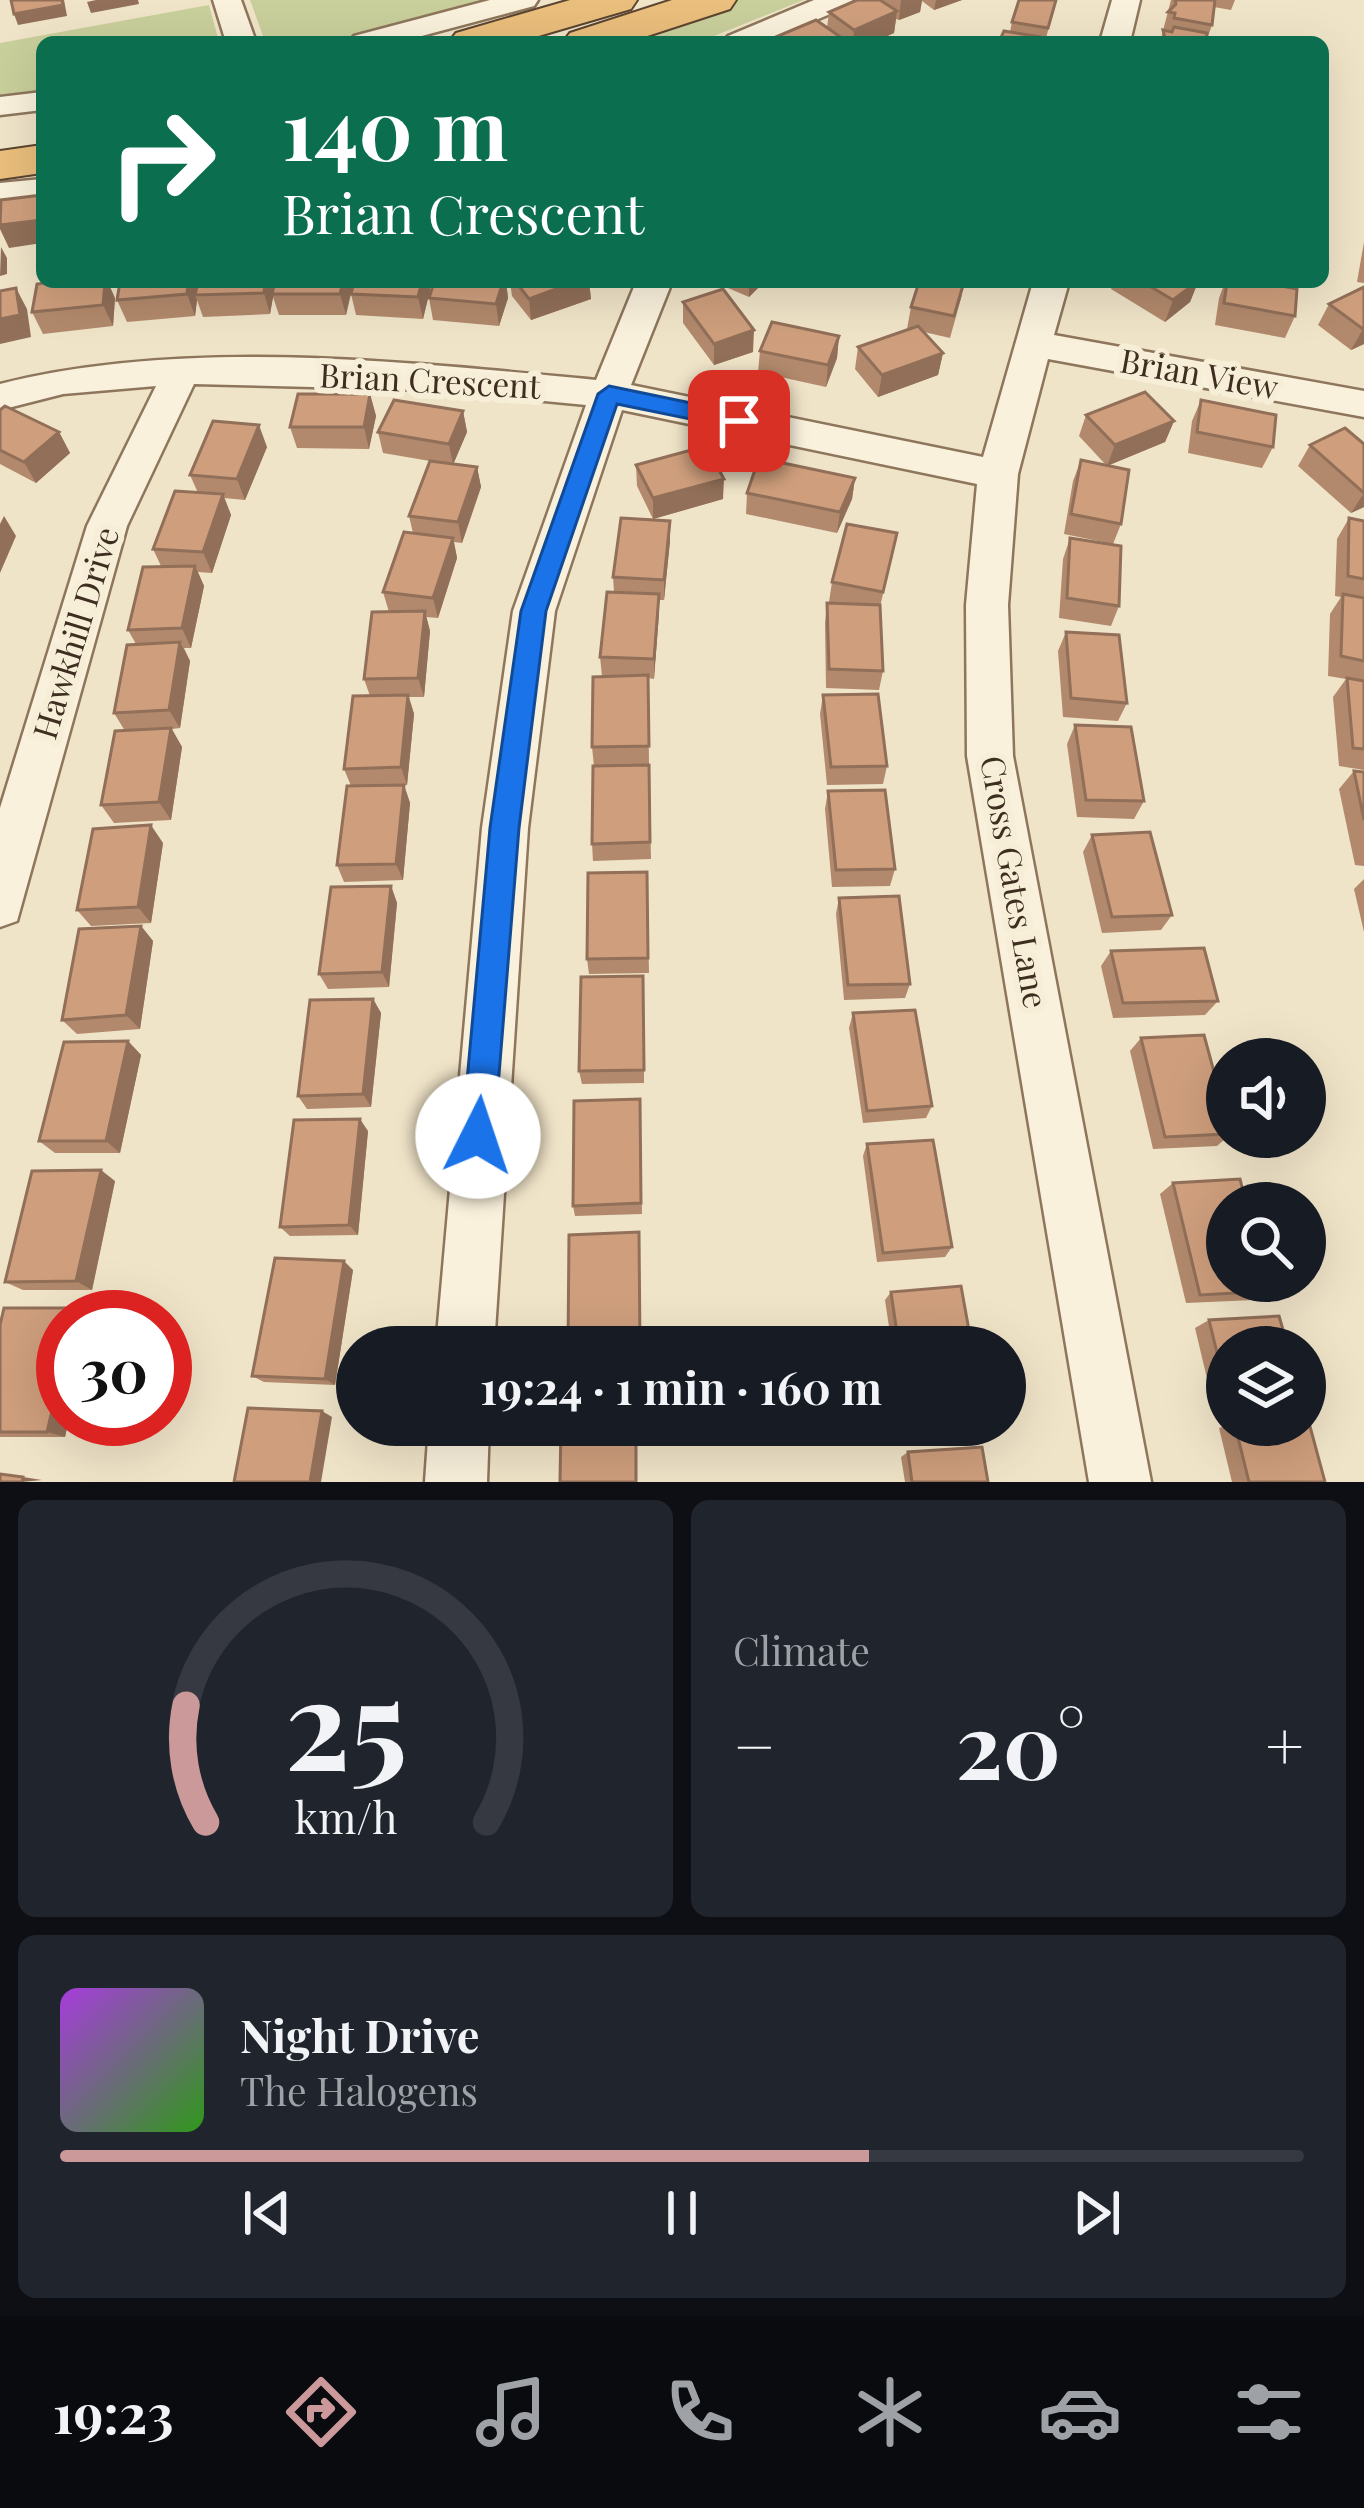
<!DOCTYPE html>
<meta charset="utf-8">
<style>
body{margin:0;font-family:"Playfair Display",serif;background:#20242c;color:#f1f3f6;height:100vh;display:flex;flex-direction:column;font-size:45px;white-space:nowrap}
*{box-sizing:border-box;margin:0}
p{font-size:39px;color:#9ea1a6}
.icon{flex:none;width:66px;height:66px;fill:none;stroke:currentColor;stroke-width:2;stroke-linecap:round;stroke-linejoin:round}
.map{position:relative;height:1482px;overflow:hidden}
.panel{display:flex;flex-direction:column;gap:18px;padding:18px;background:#0d0f14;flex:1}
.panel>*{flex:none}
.banner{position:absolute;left:36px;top:36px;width:1293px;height:252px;border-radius:18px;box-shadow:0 12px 48px #0002;background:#0b6e4f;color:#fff;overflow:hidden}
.controls{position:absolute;left:1206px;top:1038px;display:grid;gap:24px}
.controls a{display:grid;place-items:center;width:120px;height:120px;border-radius:50%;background:#171b24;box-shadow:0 12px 48px #0002;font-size:60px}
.speed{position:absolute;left:36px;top:1290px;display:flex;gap:24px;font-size:60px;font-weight:700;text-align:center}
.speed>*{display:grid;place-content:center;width:156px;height:156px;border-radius:50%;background:#171b24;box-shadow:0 12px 48px #0002;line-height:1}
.speed .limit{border:18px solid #d22;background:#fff;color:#111}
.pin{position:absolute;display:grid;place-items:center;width:102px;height:102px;color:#fff;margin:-51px;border-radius:24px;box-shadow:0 6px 18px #0006}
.me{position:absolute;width:132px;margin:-66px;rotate:4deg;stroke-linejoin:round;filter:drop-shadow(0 0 9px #0008)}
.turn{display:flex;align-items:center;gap:42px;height:252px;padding:0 48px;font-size:54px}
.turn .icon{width:156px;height:156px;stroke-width:2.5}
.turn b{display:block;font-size:84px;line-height:102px}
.big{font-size:90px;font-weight:700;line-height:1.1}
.panel .widget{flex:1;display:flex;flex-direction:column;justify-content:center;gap:18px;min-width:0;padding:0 42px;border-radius:18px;background:#20242c}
.panel .dial{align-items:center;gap:0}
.dial svg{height:312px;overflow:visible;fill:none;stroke:#363941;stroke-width:7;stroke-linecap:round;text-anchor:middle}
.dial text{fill:#f1f3f6;stroke:none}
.song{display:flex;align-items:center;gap:36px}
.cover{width:144px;height:144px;border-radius:18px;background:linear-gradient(135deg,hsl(280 70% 55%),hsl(110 70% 35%))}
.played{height:12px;border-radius:6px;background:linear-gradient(90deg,#cc999b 65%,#363941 65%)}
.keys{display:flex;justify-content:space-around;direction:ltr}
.heat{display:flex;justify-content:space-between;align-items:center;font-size:66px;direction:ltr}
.panel .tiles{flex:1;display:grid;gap:18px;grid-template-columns:1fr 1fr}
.widget:last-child{grid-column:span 2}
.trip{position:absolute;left:336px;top:1326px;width:690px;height:120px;border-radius:60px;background:#171b24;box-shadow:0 12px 48px #0002;font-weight:700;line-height:120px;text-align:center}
.menu{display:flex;height:192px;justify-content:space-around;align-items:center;background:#090b0e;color:#9ea1a6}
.menu .icon{width:84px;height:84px}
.menu .active{color:#cc999b}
.menu b{font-size:54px;color:#f1f3f6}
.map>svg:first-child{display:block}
.green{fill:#c9cf9b}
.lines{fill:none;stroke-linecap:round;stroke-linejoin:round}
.minor-casing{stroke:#8d765c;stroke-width:5}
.trunk-casing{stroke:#5b4430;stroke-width:4}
.minor{fill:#faf1dc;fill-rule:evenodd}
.trunk{fill:#eabe7c;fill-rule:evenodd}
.wall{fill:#b2896c}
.shaded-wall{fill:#916f58}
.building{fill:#cf9f7d;stroke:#916f58;stroke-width:3}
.route{fill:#1a73e8;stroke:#114b97;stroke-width:3}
.labels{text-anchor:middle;stroke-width:12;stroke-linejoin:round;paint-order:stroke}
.street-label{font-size:33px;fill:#3d2e20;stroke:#f7eed8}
</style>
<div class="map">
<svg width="1364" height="1482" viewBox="0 0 1364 1482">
<rect width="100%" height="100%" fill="#f0e4c8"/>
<g class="green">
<path d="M250,0h245c-51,16 -185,55 -232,36z"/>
<polygon points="738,0 804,0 699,42 623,42"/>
<polygon points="209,5 219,42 42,42 42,91 0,95 0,43"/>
</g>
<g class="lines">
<defs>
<g id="minor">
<polygon points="213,0 241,0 256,42 226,42"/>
<polygon points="490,0 538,0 534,6 399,42 350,42 354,36"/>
<polygon points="814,0 853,0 849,6 764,42 724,42 728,36"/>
<polygon points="1112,0 1140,0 1130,42 1100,42"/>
<polygon points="42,92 42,110 0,115 0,97"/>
<polygon points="42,179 42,199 0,203 0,183"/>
<path d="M636,282h36l-41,103 352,72 50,-175h36l-15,53 310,56v26l-316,-58 -30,115 -10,131 5,151 138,726h-62l-122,-726 -1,-151 11,-121 -355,-74 -67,201 -27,217 -34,519h-58l46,-519 31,-217 73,-206 -156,-15 -236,-6 -67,142 -110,395 -17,6v-119l87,-282 69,-140 -93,8 -63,16v-26c187,-47 406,-22 596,-4z"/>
<polygon points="429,1425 489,1425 487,1482 425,1482"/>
</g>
<g id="trunk">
<polygon points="570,0 637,0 631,9 518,42 449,42 456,33"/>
<polygon points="672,0 736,0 730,9 629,42 563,42 570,33"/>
<polygon points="42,145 42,173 0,179 0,151"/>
</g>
</defs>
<use href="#minor" class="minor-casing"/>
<use href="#trunk" class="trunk-casing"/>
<use href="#minor" class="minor"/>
<use href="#trunk" class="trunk"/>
</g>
<g class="wall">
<polygon points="857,0 962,0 934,10 922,1 920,12 899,20 896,19 894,33 874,42 771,42 771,39 827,28 829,12"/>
<polygon points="1056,0 1045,42 999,42 1010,32 1012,22"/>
<polygon points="1171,0 1235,0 1231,10 1214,7 1212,25 1206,42 1160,42"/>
<polygon points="1364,242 1364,283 1357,282"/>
<polygon points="120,282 275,285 275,282 351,282 352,287 354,282 429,282 430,290 423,319 356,315 351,294 346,315 279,315 273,297 270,314 203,317 197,300 195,316 127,322 117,300"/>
<polygon points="434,282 506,282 508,298 499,326 433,320 429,298"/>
<polygon points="510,282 589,282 591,299 531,320 512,296"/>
<polygon points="714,282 764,282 749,297"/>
<polygon points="1113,282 1198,282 1190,302 1165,322 1111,289"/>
<polygon points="1225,282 1261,282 1295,316 1285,338 1215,325 1219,298"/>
<polygon points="1364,287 1364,344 1351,350 1318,325 1329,304"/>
<polygon points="962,295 950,338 924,332 943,353 938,375 878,397 855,369 858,347 910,329 907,329 911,307"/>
<polygon points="115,298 113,326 43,334 32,312"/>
<polygon points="683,302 753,352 714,365 683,323"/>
<polygon points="839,336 837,358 826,387 758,372 760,351"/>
<polygon points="370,394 376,416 369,449 297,448 290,427"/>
<polygon points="1201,400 1273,447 1262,468 1188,453 1192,421"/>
<polygon points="0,410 59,432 70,453 36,483 0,464"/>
<polygon points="463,411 467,432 453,464 477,467 481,487 462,543 454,542 457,558 438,618 426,617 430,631 424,697 409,697 414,714 407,785 386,786 404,785 410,803 403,880 344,882 337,865 351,786 344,769 370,696 364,679 389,612 383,592 413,533 409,516 430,461 383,453 378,432"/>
<polygon points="1086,415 1174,421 1165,442 1109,465 1121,524 1113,544 1064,534 1073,481 1081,460 1106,465 1079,436"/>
<polygon points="1364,444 1364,507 1351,513 1298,466 1310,445"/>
<polygon points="267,447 245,500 224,498 231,515 212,573 198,572 204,586 191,648 184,648 190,661 180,728 172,729 182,747 171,820 114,823 101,805 125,731 114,713 136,644 128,630 161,566 153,549 198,493 190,475"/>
<polygon points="636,465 723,499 653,519 637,486"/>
<polygon points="855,478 852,499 837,533 746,514 747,493"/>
<polygon points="1349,518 1364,521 1364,770 1339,766 1333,697 1346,679 1328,676 1330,614 1341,597 1335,596 1337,539"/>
<polygon points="897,533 880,607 883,671 879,690 826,688 825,623 827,603 837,604 829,602 832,582"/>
<polygon points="1070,538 1119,606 1111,626 1059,618 1063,559"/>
<polygon points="670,541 664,600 659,600 654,679 648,678 649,764 594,766 592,747 602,676 600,657 614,592 613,577"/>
<polygon points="1066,632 1127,703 1118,721 1063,717 1058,651"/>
<polygon points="823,695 887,766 883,784 827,785 820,714"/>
<polygon points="1075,725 1144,801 1134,819 1077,817 1067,744"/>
<polygon points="649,765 651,859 593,861 592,844"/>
<polygon points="1354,771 1364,772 1364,866 1355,865 1339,789"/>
<polygon points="828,791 895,869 890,886 832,887 825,809"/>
<polygon points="1092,835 1172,915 1161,930 1102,933 1083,852"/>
<polygon points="163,843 151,923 91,926 77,910"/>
<polygon points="647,872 649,973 589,974 587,959"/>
<polygon points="1364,879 1364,932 1354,889"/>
<polygon points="391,886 397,903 389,987 328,989 319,974"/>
<polygon points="839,898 910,984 905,998 844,1000 836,914"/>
<polygon points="141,926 153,941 140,1029 77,1034 62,1020"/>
<polygon points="1111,951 1218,1001 1205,1015 1113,1018 1101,966"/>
<polygon points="644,990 644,1083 582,1084 579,1071"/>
<polygon points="373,999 381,1013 371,1107 307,1109 298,1096"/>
<polygon points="853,1013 932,1106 926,1118 863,1123 849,1028"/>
<polygon points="1141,1038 1227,1120 1227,1137 1217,1146 1153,1149 1130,1051"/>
<polygon points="128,1041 141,1055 120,1153 55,1153 39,1141"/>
<polygon points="640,1099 642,1214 575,1216 573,1206"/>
<polygon points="368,1131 358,1235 290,1236 280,1227"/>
<polygon points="867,1144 952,1247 945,1257 877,1262 863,1156"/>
<polygon points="115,1181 92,1290 23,1290 5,1282"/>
<polygon points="1173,1183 1270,1291 1254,1300 1186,1303 1160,1194"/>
<polygon points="353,1270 335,1385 264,1382 252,1376"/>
<polygon points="891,1292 972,1347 892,1347 885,1300"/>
<polygon points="75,1308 91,1316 65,1437 0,1437 0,1325"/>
<polygon points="1209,1320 1227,1347 1227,1386 1209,1387 1195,1328"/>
<polygon points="1228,1425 1305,1425 1325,1482 1232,1482 1219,1428"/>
<polygon points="908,1452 988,1482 905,1482 901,1457"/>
</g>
<g class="shaded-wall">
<polygon points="62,0 64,0 67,16 18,25 14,14"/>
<polygon points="96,0 138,0 139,4 91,13 87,2"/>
<polygon points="901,0 922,0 920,12 899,20"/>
<polygon points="936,0 962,0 934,10"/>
<polygon points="897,11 894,33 874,42 853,42 854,30"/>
<polygon points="42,220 42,243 9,248 0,229 0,225"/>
<polygon points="1,247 7,258 7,274 0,276"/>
<polygon points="105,282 108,282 115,298 113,326 103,305"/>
<polygon points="188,282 196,282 198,288 195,295 197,300 195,316 187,294"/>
<polygon points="265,282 274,282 275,286 270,314 264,293"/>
<polygon points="343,282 351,282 352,287 346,315 340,294"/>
<polygon points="422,282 429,282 430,290 423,319 418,297"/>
<polygon points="503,282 506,282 508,298 499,326 496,304"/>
<polygon points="575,282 589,282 591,299 531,320 529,299"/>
<polygon points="749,282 764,282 749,297"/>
<polygon points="1198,282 1190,302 1165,322 1173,300"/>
<polygon points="16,288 27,309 31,337 0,344 0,319"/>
<polygon points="1364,328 1364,344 1351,350 1363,329"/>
<polygon points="754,330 753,352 714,365 714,344"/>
<polygon points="839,336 837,358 826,387 828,365"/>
<polygon points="943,353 938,375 878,397 882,375"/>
<polygon points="370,394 376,416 369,449 364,427"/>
<polygon points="463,411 467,432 453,465 449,444"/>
<polygon points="1174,421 1165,442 1107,466 1115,445"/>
<polygon points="259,425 267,447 245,500 237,479"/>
<polygon points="59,432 70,453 36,483 24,462"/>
<polygon points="477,467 481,487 462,543 458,522"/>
<polygon points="855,478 852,499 837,533 840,512"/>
<polygon points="724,479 723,499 653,519 653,498"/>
<polygon points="1364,493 1364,507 1351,513"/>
<polygon points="223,494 231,515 212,573 203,552"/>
<polygon points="4,516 16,536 0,573 0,524"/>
<polygon points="670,521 670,541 664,600 664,580"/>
<polygon points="453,538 457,558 438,618 433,598"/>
<polygon points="195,566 204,586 191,648 182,628"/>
<polygon points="659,594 659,614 654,679 654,659"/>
<polygon points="425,611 430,631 424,697 418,678"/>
<polygon points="180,642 190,661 180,728 169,710"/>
<polygon points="408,695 414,714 407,785 401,767"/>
<polygon points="171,728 182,747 171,820 159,802"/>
<polygon points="404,785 410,803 403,880 396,864"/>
<polygon points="151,825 163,843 151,923 138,907"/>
<polygon points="391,886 397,903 389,987 382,972"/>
<polygon points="141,926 153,941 140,1029 126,1015"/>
<polygon points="373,999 381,1013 371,1107 363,1094"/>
<polygon points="128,1041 141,1055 120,1153 106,1141"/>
<polygon points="360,1119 368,1131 358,1235 349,1225"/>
<polygon points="101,1170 115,1181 92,1290 76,1281"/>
<polygon points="344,1261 353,1270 335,1385 325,1379"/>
<polygon points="75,1308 91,1316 91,1317 73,1317"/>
<polygon points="63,1363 63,1419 69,1419 65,1437 47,1432"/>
<polygon points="322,1411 332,1417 321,1482 310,1482"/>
<polygon points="23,1477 42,1480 22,1482"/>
</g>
<g class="building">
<polygon points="11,0 62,0 63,5 14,14"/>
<polygon points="857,0 880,0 897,11 854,30 829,12"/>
<polygon points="1019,0 1056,0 1048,28 1012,22"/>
<polygon points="1175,0 1215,0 1212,25 1174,18 1175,13 1168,12 1176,4"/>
<polygon points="816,20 842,38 832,42 776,42 771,39"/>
<polygon points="1174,27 1207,33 1206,42 1166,42 1163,30 1172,32"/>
<polygon points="1004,31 1040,37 1038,42 999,42"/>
<polygon points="42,195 42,220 0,225 1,200"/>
<polygon points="52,282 105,282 103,305 32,312 37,284"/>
<polygon points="120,282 188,282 187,294 117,300"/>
<polygon points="198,282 265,282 264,293 195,295"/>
<polygon points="275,282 343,282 340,294 272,294"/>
<polygon points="354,282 422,282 418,297 351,294"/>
<polygon points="434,282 503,282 496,304 429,298"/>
<polygon points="516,282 575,282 529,299"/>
<polygon points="919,282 964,282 954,316 911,307"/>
<polygon points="1143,282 1197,282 1173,300"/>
<polygon points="1227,282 1261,282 1297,289 1295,316 1224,303"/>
<polygon points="1364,287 1364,328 1363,329 1329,304"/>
<polygon points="16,288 20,315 0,319 0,291"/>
<polygon points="723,289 754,330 714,344 683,302"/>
<polygon points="772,322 839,336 828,365 760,351"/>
<polygon points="918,326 943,353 882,375 858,347"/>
<polygon points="1145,392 1174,421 1115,445 1086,415"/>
<polygon points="298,394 370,394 364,427 290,427"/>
<polygon points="394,400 463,411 449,444 378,432"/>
<polygon points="1201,400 1276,415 1273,447 1197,432"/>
<polygon points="5,406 59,432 24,462 0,450 0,410"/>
<polygon points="213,421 259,425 237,479 190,475"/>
<polygon points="1345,428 1364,444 1364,493 1310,445"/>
<polygon points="706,446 724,479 653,498 636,465"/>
<polygon points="759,458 855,478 840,512 747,493"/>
<polygon points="1081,460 1129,470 1121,524 1071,514"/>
<polygon points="430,461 477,467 458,522 409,516"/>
<polygon points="175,491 223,494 203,552 153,549"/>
<polygon points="621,518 670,521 664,580 613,577"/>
<polygon points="1349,518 1364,521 1364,579 1348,576"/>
<polygon points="847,524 897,533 883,592 832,582"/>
<polygon points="404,532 453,538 433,598 383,592"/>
<polygon points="1070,538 1121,546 1119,606 1067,598"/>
<polygon points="195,566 182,628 128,630 143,567"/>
<polygon points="607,592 659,594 654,659 600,657"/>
<polygon points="1343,594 1364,598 1364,661 1341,656"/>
<polygon points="827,603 880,605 883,671 829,669"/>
<polygon points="425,611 418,678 364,679 372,612"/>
<polygon points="1066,632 1119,635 1127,703 1071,698"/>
<polygon points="180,642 169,710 114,713 127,645"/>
<polygon points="648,675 649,746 592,747 593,677"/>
<polygon points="1347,678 1364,681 1364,749 1353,748"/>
<polygon points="878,694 887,766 831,767 823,695"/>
<polygon points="408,695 401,767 344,769 353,696"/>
<polygon points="1075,725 1131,727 1144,801 1086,800"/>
<polygon points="171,728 159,802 101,805 115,731"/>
<polygon points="649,765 650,842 592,844 593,766"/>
<polygon points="1354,771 1364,772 1364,820"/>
<polygon points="404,785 396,864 337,865 347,786"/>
<polygon points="885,790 895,869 836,870 828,791"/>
<polygon points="151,825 138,907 77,910 93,829"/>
<polygon points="1150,832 1172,915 1112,917 1092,835"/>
<polygon points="647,872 648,958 587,959 588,873"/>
<polygon points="391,886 382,972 319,974 331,887"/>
<polygon points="899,896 910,984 848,985 839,898"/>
<polygon points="141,926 126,1015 62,1020 79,929"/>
<polygon points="1204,948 1218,1001 1123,1003 1111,951"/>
<polygon points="643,976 644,1070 579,1071 581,977"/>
<polygon points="373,999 363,1094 298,1096 310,1000"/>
<polygon points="915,1010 932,1106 867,1111 853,1013"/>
<polygon points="1204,1035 1227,1120 1227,1134 1165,1137 1141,1038"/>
<polygon points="128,1041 106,1141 39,1141 64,1042"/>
<polygon points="640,1099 641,1203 573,1206 574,1101"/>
<polygon points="360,1119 349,1225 280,1227 294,1120"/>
<polygon points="933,1140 952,1247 883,1253 867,1144"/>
<polygon points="101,1170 76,1281 5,1282 32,1171"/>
<polygon points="1240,1179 1246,1203 1227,1203 1227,1281 1267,1281 1270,1291 1200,1295 1173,1183"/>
<polygon points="639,1232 640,1347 568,1347 569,1235"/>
<polygon points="275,1258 344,1261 325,1379 252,1376"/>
<polygon points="961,1286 972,1347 899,1347 891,1292"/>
<polygon points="4,1308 75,1308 73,1317 63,1317 63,1363 47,1432 0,1432 0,1325"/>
<polygon points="1279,1316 1288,1347 1227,1347 1227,1380 1224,1381 1209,1320"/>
<polygon points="248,1408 322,1411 310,1482 234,1482"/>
<polygon points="1305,1419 1308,1419 1325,1482 1249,1482 1235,1425 1305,1425"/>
<polygon points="561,1425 636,1425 636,1482 560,1482"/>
<polygon points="982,1447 988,1482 912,1482 908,1452"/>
<polygon points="0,1474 23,1477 22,1482 0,1482"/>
</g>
<polygon class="route" points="609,386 739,413 750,421 739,429 617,404 546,611 519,828 494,1136 490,1148 478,1153 467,1148 462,1136 490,828 521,611 598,394"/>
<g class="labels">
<g class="street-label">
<text transform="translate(1199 374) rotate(10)" y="12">Brian View</text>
<text transform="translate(430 381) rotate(3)" y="12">Brian Crescent</text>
<text transform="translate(76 633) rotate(-73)" y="12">Hawkhill Drive</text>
<text transform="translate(1014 882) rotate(80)" y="12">Cross Gates Lane</text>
</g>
</g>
</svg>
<div class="controls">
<a><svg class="icon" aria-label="sound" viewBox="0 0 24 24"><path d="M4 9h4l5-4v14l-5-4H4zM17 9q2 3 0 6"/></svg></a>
<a><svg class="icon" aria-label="search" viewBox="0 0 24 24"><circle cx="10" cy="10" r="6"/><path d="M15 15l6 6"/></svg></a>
<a><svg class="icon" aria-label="layers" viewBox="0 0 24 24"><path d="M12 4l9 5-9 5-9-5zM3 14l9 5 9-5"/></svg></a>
</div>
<div class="speed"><div class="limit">30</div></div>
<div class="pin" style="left:739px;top:421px;background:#d93025"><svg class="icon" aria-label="arrive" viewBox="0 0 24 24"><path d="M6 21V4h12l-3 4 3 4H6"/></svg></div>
<svg class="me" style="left:478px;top:1136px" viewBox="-20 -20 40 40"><circle r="19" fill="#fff"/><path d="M0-13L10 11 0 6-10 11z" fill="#1a73e8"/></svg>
<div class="trip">19:24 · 1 min · 160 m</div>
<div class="banner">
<div class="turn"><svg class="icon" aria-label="right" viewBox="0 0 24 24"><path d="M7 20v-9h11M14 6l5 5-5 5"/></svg><div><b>140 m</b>Brian Crescent</div></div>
</div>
</div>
<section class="panel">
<div class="tiles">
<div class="widget dial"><svg viewBox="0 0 100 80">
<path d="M14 69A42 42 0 1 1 86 69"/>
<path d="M14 69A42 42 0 0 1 9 39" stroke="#cc999b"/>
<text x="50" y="56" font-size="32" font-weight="700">25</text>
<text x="50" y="72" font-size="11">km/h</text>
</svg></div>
<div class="widget"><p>Climate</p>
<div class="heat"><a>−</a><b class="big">20°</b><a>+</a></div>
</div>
<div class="widget">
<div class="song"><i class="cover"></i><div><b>Night Drive</b><p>The Halogens</p></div></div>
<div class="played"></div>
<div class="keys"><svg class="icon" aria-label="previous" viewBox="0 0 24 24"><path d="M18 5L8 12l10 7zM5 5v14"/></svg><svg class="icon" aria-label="pause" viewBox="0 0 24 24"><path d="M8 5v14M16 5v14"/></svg><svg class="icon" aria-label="next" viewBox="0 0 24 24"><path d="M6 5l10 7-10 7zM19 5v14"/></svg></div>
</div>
</div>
</section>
<nav class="menu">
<b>19:23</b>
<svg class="icon active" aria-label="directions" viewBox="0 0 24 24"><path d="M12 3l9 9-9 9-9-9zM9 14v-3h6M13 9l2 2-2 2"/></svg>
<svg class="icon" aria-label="music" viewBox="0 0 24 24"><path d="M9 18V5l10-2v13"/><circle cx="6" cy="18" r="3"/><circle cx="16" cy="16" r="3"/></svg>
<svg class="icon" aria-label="phone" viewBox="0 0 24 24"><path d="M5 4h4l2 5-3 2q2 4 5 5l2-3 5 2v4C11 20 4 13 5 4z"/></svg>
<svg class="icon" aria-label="climate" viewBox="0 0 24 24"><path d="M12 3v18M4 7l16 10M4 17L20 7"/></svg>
<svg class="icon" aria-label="car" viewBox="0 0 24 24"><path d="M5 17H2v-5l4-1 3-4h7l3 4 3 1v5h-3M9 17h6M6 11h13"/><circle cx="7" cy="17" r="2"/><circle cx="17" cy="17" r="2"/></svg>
<svg class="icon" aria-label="filters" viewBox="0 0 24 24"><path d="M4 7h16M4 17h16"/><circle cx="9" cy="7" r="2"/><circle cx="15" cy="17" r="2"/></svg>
</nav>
